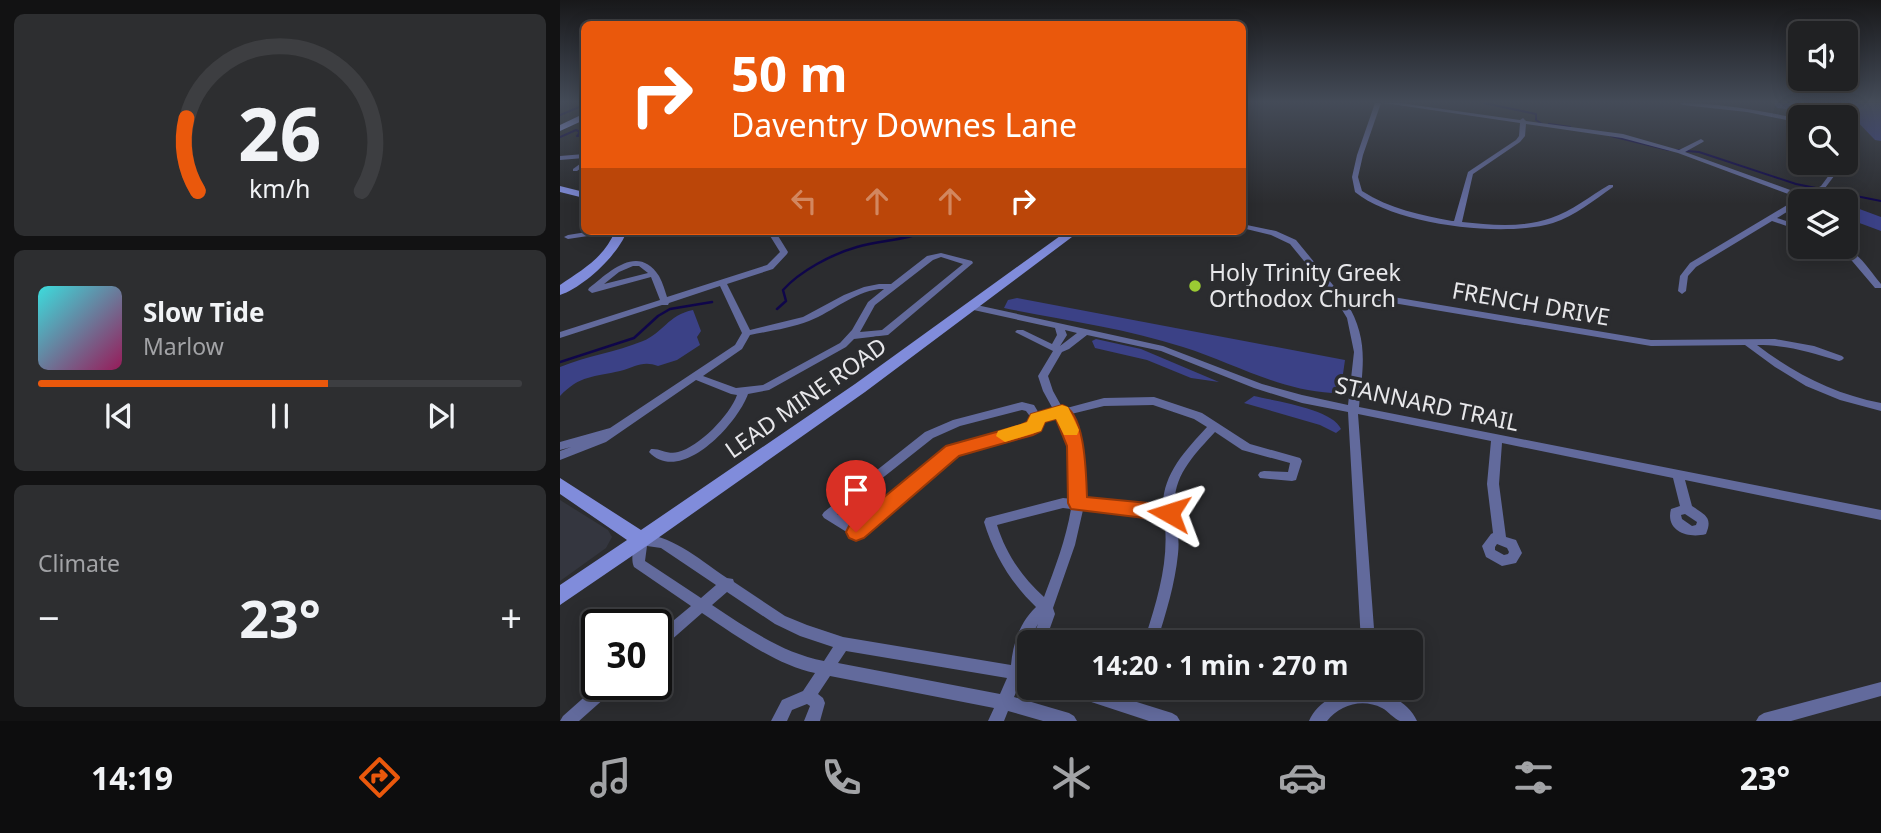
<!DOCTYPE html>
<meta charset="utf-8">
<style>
body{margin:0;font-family:"Noto Sans",sans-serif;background:#2d2e30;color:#f1f3f6;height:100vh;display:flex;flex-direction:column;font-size:26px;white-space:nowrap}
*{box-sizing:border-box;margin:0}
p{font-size:23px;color:#a2a3a6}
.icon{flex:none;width:38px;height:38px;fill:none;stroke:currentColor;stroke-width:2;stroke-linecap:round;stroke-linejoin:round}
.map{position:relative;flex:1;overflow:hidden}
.side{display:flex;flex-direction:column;gap:14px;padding:14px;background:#121213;width:560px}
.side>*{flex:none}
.hud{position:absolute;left:21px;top:21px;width:665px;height:214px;border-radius:10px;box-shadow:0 4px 18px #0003,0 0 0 2px #3d3e41;background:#ea580c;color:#fff;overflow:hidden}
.buttons{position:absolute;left:1228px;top:21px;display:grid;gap:14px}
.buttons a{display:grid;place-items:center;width:70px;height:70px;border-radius:10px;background:#202123;box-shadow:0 4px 18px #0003,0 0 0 2px #3d3e41;font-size:35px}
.speed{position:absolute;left:21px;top:609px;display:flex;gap:14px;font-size:35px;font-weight:700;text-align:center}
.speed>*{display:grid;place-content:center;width:91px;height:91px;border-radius:50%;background:#202123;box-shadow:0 4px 18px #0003,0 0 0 2px #3d3e41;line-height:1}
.speed .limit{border:4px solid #111;border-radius:10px;background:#fff;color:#111}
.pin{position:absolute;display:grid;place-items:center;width:60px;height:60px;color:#fff;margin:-72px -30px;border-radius:50% 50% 50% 0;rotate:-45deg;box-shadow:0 0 7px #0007}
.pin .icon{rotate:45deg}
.me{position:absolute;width:77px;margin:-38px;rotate:276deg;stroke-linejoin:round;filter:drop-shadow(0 0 5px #0008)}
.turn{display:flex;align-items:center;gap:24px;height:147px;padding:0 35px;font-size:32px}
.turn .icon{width:91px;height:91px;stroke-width:2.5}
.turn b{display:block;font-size:49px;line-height:60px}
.lanes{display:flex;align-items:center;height:66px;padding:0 35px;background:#0003;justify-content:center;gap:35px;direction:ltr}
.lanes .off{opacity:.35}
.big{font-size:52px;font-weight:700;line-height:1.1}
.side .card{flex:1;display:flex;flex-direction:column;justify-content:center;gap:10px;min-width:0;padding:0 24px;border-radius:10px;background:#2d2e30}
.side .dial{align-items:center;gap:0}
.dial svg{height:182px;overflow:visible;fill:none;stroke:#3d3e41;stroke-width:7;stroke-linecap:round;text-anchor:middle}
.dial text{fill:#f1f3f6;stroke:none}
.song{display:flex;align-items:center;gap:21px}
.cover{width:84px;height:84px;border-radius:10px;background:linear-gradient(135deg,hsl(180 70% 55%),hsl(330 70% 35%))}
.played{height:7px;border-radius:4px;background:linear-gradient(90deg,#ea580c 60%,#3d3e41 60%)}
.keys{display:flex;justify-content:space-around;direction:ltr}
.heat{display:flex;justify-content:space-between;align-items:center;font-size:38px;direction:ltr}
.trip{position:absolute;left:457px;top:630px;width:406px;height:70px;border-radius:10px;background:#202123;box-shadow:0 4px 18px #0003,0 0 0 2px #3d3e41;font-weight:700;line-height:70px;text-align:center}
.tabs{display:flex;height:112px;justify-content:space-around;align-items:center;background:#0d0d0e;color:#a2a3a6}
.tabs .icon{width:49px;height:49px}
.tabs .active{color:#ea580c}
.tabs b{font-size:32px;color:#f1f3f6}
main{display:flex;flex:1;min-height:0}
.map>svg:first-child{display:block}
.built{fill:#34363f}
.green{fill:#3b4186}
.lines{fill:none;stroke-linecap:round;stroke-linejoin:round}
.stream-far1{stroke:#0f064a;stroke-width:2}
.stream{stroke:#0f064a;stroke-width:2.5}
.street{fill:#626a9c;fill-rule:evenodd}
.secondary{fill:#808cdb;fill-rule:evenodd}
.primary{fill:#9ba9fa;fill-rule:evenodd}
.route{fill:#ea580c;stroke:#983908;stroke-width:2}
.slow{fill:#f59e0b}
.poi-dot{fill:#9bcb33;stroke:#2b2c2f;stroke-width:2.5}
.labels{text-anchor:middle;stroke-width:7;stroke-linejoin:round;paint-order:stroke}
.poi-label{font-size:23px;fill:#e7e7ea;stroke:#2b2c2f;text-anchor:start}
.street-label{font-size:23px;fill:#e7e7ea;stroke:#2b2c2f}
</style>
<main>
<section class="side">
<div class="card dial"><svg viewBox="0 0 100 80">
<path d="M14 69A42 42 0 1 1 86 69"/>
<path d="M14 69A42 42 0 0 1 9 37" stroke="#ea580c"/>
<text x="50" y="56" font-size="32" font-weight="700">26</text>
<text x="50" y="72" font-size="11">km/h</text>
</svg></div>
<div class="card">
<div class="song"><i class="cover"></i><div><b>Slow Tide</b><p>Marlow</p></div></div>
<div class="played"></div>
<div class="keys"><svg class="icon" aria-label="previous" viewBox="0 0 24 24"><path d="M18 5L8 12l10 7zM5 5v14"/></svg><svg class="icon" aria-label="pause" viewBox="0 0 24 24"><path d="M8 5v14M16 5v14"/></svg><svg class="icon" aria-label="next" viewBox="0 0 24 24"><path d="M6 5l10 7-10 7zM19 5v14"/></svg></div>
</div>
<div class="card"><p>Climate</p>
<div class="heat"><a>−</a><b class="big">23°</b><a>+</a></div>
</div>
</section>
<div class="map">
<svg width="1321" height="721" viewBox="0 0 1321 721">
<rect width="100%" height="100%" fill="#2b2c2f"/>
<polygon class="built" points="0,500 48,530 52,537 46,548 0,581"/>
<g class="green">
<polygon points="1214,103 1321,103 1321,141 1315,140 1292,116 1217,108"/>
<polygon points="1286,204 1321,217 1321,231 1286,218"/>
<path d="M457,298l328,62 -3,21 -10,12c-54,-3 -98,-30 -149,-46 -58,-19 -120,-27 -179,-39l4,-8z"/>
<path d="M133,310l8,21 -4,6 3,8 -23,15 -19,6c-15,-6 -23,1 -38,5 -26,6 -40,4 -60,25v-29c27,-11 56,-15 83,-26 20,-8 25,-26 50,-31z"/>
<polygon points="536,339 581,349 659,382 631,378 587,360 535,348 532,341"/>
<path d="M694,396c20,5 79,13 87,33l-5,4 -16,-8 -76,-22z"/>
</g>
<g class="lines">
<g class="stream-far1">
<polyline points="924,103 976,114 976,120 982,124"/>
<polyline points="0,115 24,105"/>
<polyline points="989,124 1010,127"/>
<polyline points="1051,136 1109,150"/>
<polyline points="0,137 16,130 20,132 17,136 24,135"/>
<polyline points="1115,150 1139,152 1236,184 1321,201"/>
</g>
<g class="stream">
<path d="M217,309l9,-8 -3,-11c17,-19 49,-36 74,-43 24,-7 47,-6 69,-16"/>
<polyline points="0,362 74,338 98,316 110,309 152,302"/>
</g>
<g class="street">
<path d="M815,103h6l-18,52 -5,22 4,14c28,18 58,24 90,30h2l14,-49 48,-32 3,-4 1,-13 -136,-20h16l120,17 3,-2 3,3 97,13 56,16 22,-11 3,2 -1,1 -18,10 119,43 17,-9 17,-23h6l-19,25 -21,13h-3v2l-24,15 24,8v5l-29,-10 -76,46 -8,9 -2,15 -4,3 -4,-3 2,-15 10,-13 109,-65 -121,-45 -56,-15 -96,-14 -1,12 -5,6 -47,32 -11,48c29,3 61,6 89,-4 21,-7 39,-22 58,-33h4v2c-19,13 -38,29 -60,36 -49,15 -158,2 -198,-31l-3,-15 5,-22z"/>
<path d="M1120,103c41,0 81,8 121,16v4l-54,-11 -64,-7z"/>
<polygon points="1286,123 1300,126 1297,128 1286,127"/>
<polygon points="24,154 24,158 0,160 0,156"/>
<polygon points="24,161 24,166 17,171 13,171 13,169"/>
<path d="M682,224l34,7 20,9 46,56 33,-2 276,46 124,-1 39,7 28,10 2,2 -2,2 -3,1c-29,-9 -51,-16 -82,-16 38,29 77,49 124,58v8l-41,-11 -34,-14 -31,-19 -30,-22 -94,1 -276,-46 -29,1c23,39 17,63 13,106l522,103v10l-196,-40 7,26c13,9 21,11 14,28 -18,5 -41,-3 -35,-25l9,-3 -7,-28 -171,-35 -3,41 7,53 10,3 6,13 -6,10 -14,3 -16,-9 -4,-11 9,-12 2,-1 -6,-49 4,-43 -133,-27 17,228h-14l-13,-230 -46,-9 -48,-15 -93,-37 -74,-16 -18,14 -7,3 -14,24 5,15 10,18 41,-11 50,-1 48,16 48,31 50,14 2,3 -6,19 -4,1 -32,-3 -2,-3 2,-3 4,-1 24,1 2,-9 -48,-13 -27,-18c-19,21 -42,43 -40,73 1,17 5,32 3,49 -3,30 -12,59 -21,88h-42l-14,-3 -2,-5 2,-5 5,-1 40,7c12,-38 24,-77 18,-118l-81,-7 -8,35 -22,63 2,6 -10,28h-14l7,-18 -7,12 -5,17 3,-1v30l-8,-1 -7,16 55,16 5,3 3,5h-34l-35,-10 -4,10h-16l6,-13 -164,-32 -12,18 5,4 2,5 -5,18h-16l6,-15 -3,-2 -15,6 -5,11h-16l11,-21 21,-9 12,-18c-39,-8 -80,-38 -113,-60l-41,36 -5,2v-16l35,-29 -57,-39c-4,-8 0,-23 4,-31 27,-7 66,27 89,42l6,1 1,3 51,34 22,9 36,12 168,28c2,-22 9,-43 25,-58 -25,-24 -42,-52 -52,-85l2,-4 4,-1 73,-19 10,1c2,-29 0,-56 -15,-82l-16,5 -3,7 -8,4 -74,21 -96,82 -4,1 -4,-1 -29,-18 -2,-3 2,-3 101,-80 28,-12 69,-18 12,3 6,10 14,-4 -11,-20 -5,-15 15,-25 -38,-19 2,-2h6l29,14 5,-9 -2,-7 -86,-19 -1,-2 4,-3 191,42 99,38 40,11 46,10 6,-53 -7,-34 -11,-18 -46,-56 -19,-9 -29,-7zM505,330l12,3 -17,13 7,-11zM593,405l41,14 13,8c-21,23 -45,47 -44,81l-79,-8c2,-30 -1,-58 -17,-85l37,-9zM462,410l4,1 6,8 -2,5 -6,3 -75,21 -93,77 -19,-11 96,-76 27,-12zM503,508l8,1c-5,30 -16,59 -27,88 -22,-20 -38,-43 -47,-72zM1125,514l12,8 -1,3 -4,1 -10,-7 -1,-4zM937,544l10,4 2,4 -1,2 -4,1 -9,-5v-3zM87,546l14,2 55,37 -15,13 -56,-37zM167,592l48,32 25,12 33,11 -9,14c-42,-8 -77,-33 -112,-56zM286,651l161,27 -7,16 -162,-31z"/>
<polygon points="33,231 52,231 48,233 8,239 4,237 8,235"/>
<path d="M207,231h8l13,21 -1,2 -14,15 -46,15 23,46 53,-13 41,-22 20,-8 15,-3h12l36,-28 14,-3 31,8 1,2 -85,72 -34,4 -8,8 -77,43 -21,4c-10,29 -67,92 -99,58l2,-3c9,-1 17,6 27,3 21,-5 52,-37 59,-57l-6,-1 -35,-14 -90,62 -46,18v-9l11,-4 -11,3v-8l50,-14 125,-83 7,-12 -22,-47 -51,17 -1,2h-6l-102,33v-6l100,-32 -9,-23 -59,16 -4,-3 1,-2c20,-16 49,-45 70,-12 4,7 6,15 8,21l100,-32 13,-13zM381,257l22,7 -81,66 -22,2 15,-27 58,-45zM73,266h6l9,7 -44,11 15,-12zM319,289h5l-16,13 -16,28 -12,13 -77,42 -27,3 -33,-12 39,-27 8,-14c20,-4 41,-7 59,-14 25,-10 43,-28 70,-32z"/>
<path d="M1276,247c20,-1 33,23 45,37v4h-6l-28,-33z"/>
<polygon points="1321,682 1321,696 1231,721 1196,721 1199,716 1204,713"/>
<polygon points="39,684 57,684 55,689 19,721 0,721 3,716"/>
<polygon points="503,688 532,688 612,713 617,716 620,721 589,721 510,695 505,693"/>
<path d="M802,689c21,2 46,11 55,32 -5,0 -13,0 -17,0 -6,-2 -12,-10 -18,-13 -20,-10 -42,-3 -55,13h-18c9,-21 32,-30 53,-32z"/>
</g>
<g class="secondary">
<polygon points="0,186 24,192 24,198 0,192"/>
<path d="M55,231h12c-9,24 -43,56 -67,64v-10c22,-15 45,-28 55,-54z"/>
<polygon points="507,231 520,231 305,392 88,545 0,605 0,585 67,540 0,494 0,478 81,530 295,384"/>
</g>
<polygon class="primary" points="21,115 24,115 24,120 0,131 0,125"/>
</g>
<linearGradient id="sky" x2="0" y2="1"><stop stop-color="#18181a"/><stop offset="0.5" stop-color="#444b58"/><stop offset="1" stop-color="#444b58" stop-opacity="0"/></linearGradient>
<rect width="1321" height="204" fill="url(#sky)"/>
<path class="route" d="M502,405c24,7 24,71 25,92l82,8 7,2 3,6 -3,6 -7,2 -98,-12 -3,-6 -1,-57 -11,-27 -11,3 -4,9 -8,4 -74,21 -95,82 -8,3 -7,-3 -3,-6 3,-6 97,-80 75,-21 6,-3 4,-8z"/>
<polygon class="slow" points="502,405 508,407 519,430 517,435 504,435 496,419 485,422 481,431 445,442 436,436 438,431 467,422 471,414"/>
<circle class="poi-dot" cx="635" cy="286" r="7"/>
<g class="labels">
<g class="poi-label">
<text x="649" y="281">Holy Trinity Greek<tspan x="649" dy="26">Orthodox Church</tspan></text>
</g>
<g class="street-label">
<text transform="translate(971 304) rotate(10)" y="8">FRENCH DRIVE</text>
<text transform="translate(246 398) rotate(-35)" y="8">LEAD MINE ROAD</text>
<text transform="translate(867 404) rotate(12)" y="8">STANNARD TRAIL</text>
</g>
</g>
</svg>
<div class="buttons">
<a><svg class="icon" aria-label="sound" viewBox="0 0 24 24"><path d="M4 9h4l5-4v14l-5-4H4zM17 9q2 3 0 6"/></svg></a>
<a><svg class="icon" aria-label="search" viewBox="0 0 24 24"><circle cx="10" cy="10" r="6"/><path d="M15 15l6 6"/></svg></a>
<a><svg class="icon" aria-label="layers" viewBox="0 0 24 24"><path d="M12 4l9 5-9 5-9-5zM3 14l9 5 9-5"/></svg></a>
</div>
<div class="speed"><div class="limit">30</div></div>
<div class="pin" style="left:296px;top:532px;background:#d93025"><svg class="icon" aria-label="arrive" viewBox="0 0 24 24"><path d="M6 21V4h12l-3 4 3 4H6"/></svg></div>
<svg class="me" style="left:609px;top:513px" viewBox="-20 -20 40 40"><path d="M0-17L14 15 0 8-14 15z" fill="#ea580c" stroke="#fff" stroke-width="4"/></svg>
<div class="trip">14:20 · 1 min · 270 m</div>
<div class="hud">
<div class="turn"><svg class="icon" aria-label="right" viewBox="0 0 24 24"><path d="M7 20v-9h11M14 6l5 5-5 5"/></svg><div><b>50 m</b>Daventry Downes Lane</div></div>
<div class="lanes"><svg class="icon off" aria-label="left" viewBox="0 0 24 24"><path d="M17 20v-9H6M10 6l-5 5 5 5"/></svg><svg class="icon off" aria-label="ahead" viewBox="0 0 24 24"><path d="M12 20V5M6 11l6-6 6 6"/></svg><svg class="icon off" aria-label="ahead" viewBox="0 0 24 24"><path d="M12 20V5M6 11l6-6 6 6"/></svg><svg class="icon" aria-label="right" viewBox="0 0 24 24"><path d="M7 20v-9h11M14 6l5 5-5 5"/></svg></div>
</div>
</div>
</main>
<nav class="tabs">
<b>14:19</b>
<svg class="icon active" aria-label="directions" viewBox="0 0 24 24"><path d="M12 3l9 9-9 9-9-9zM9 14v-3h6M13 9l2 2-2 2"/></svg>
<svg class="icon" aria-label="music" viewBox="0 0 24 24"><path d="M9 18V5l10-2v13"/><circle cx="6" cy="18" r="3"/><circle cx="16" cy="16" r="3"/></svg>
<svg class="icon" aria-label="phone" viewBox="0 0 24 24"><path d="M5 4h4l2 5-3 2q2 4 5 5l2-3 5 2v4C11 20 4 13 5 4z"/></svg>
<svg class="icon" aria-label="climate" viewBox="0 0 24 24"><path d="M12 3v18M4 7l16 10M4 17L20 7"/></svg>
<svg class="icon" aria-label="car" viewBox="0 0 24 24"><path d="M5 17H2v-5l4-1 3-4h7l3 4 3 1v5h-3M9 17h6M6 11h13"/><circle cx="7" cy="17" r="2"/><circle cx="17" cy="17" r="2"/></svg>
<svg class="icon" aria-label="filters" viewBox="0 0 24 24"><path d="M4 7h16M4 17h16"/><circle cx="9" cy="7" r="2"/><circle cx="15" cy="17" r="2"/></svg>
<b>23°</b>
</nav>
